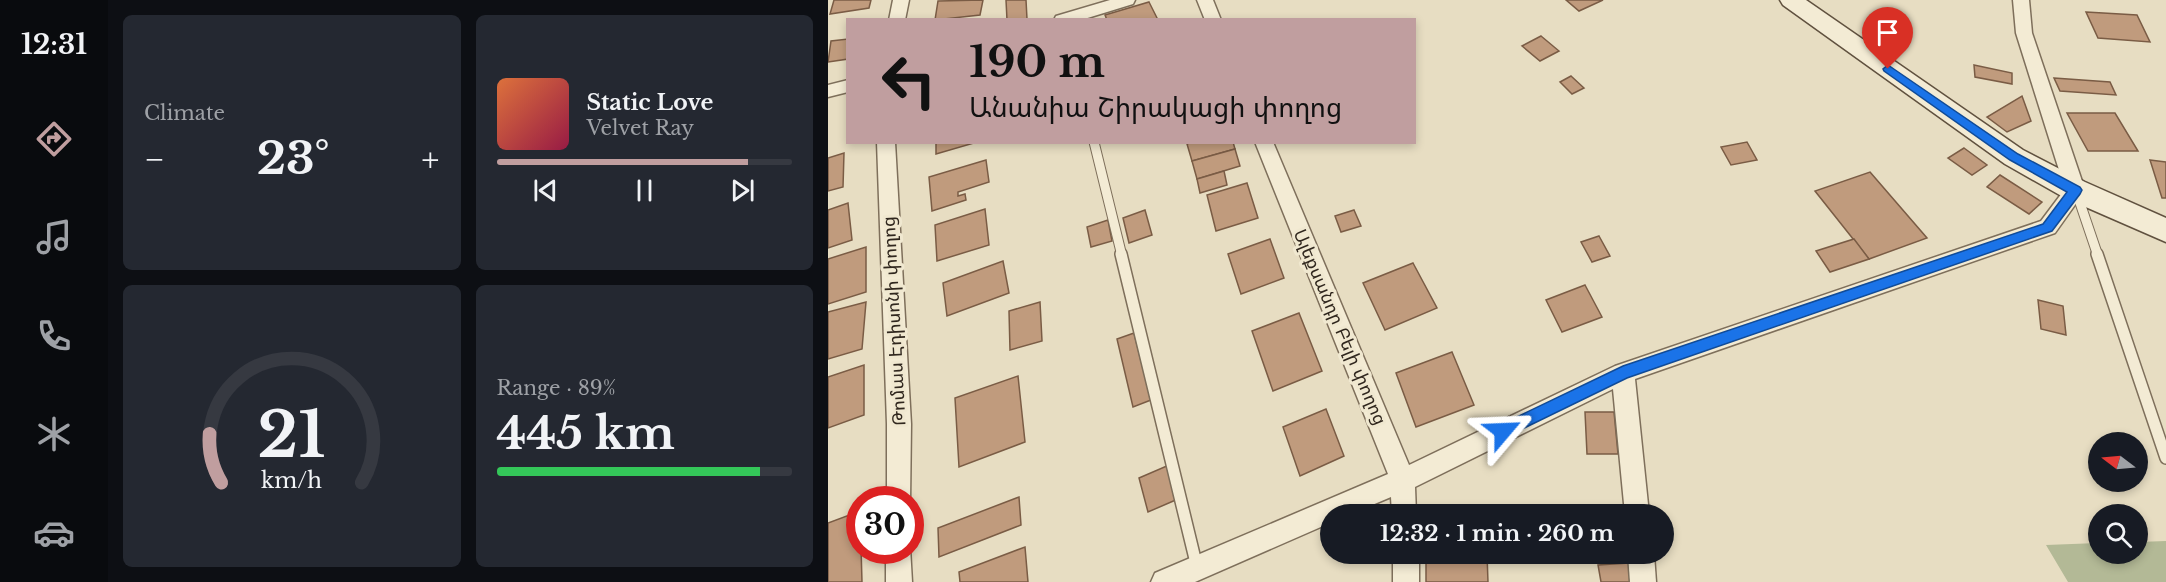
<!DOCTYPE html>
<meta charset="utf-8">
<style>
body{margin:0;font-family:"Libre Baskerville","Noto Sans Armenian",serif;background:#242831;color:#f1f3f6;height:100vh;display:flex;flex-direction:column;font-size:22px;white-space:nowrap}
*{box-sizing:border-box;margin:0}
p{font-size:20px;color:#9ea1a6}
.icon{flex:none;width:33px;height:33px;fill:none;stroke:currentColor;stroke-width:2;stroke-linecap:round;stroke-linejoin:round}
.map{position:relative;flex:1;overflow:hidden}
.side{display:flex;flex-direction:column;gap:15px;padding:15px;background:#0d0f14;width:720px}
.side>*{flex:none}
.hud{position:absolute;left:18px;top:18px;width:570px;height:126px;border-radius:0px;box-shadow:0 3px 9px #0003;background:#c09e9f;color:#111;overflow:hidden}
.needle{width:39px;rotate:286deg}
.controls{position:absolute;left:1260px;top:432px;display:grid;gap:12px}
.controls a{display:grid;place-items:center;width:60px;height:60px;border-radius:50%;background:#171b24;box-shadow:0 3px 9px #0003;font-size:30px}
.speed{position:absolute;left:18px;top:486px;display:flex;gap:12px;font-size:30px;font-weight:700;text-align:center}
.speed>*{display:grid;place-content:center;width:78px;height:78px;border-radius:50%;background:#171b24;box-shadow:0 3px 9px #0003;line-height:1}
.speed .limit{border:9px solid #d22;background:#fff;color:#111}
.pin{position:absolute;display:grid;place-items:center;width:51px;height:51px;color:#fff;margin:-62px -26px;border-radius:50% 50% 50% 0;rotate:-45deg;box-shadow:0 0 6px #0007}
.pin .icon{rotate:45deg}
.me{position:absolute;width:66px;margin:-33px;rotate:64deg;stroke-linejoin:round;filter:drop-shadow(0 0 4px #0008)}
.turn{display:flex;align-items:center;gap:21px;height:126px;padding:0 24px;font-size:27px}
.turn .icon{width:78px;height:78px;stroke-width:2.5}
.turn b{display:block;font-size:42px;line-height:51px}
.big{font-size:45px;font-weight:700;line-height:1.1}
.side .tile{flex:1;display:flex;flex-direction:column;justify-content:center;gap:9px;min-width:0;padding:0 21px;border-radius:9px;background:#242831}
.side .dial{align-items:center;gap:0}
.dial svg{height:156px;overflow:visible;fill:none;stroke:#363941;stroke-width:7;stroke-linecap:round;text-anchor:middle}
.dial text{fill:#f1f3f6;stroke:none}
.song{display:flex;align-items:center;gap:18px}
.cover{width:72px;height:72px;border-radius:9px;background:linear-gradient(135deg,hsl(20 70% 55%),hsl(340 70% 35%))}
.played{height:6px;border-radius:3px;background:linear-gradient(90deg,#c09e9f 85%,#363941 85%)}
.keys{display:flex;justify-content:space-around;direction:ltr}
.heat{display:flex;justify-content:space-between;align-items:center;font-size:33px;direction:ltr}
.charge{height:9px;border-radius:4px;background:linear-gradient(90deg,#34c759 89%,#363941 0)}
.side .tiles{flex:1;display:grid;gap:15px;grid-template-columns:repeat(2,1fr)}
.trip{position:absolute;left:492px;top:504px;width:354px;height:60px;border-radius:30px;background:#171b24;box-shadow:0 3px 9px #0003;font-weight:700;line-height:60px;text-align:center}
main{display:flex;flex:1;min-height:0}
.menu{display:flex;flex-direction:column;width:108px;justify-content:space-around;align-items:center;background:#090b0e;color:#9ea1a6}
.menu .icon{width:42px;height:42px}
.menu .current{color:#c09e9f}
.menu b{font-size:27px;color:#f1f3f6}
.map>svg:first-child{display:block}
.cemetery{fill:#b3b996}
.building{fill:#c09b7d;stroke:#7a5c45;stroke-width:1.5}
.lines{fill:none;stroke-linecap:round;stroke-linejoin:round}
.lane-far1-casing{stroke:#7e6f5b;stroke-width:11}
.lane-casing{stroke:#7e6f5b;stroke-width:14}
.street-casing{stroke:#7e6f5b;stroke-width:3}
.secondary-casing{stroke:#60513f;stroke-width:3}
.lane-far1{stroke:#f3ebd4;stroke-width:9}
.lane{stroke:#f3ebd4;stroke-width:11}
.street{fill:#f3ebd4;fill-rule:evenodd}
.secondary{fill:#f3ebd4;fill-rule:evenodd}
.route{fill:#1a73e8;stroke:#114b97;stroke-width:1.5}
.labels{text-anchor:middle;stroke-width:6;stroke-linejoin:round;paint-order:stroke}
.street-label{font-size:18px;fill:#30271e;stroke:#f0e8d0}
</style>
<main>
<nav class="menu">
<b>12:31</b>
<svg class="icon current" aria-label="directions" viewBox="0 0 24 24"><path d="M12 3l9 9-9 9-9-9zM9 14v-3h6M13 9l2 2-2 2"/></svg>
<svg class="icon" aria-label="music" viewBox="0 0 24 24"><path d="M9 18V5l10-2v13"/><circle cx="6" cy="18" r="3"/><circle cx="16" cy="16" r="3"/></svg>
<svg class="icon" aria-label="phone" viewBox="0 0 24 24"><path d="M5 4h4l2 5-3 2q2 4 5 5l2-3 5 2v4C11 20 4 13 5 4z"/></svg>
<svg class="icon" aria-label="climate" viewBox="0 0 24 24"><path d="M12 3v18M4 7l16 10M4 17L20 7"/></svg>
<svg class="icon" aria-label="car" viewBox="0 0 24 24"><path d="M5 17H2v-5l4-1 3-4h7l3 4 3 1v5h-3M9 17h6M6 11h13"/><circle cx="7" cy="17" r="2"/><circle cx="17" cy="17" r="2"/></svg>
</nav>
<section class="side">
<div class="tiles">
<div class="tile"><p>Climate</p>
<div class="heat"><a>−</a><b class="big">23°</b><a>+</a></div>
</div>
<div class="tile">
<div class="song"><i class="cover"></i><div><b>Static Love</b><p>Velvet Ray</p></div></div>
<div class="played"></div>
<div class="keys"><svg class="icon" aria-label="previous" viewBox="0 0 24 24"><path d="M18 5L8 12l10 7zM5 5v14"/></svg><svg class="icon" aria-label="pause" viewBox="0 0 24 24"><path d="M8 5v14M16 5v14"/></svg><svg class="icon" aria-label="next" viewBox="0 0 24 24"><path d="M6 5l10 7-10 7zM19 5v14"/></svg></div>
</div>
<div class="tile dial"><svg viewBox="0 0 100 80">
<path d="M14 69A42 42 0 1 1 86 69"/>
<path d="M14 69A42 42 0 0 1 8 44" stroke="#c09e9f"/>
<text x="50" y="56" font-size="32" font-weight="700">21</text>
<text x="50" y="72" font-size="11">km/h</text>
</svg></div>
<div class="tile"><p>Range · 89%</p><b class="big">445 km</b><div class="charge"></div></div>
</div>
</section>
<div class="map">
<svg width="1338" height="582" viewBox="0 0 1338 582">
<rect width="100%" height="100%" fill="#e7ddc2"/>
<polygon class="cemetery" points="1338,541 1338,582 1240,582 1218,545 1270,543 1270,554 1310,554 1310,542"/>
<g class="building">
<polygon points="6,0 43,0 41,8 2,14"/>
<polygon points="155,0 152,15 107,20 110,1"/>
<polygon points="178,0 198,0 199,19 179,20"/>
<polygon points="738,0 775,0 751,11"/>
<polygon points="321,2 330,20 279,20 277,15"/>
<polygon points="1258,12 1309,15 1322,42 1270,38"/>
<polygon points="713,36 731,51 712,61 694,46"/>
<polygon points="20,39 20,59 0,62 3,41"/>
<polygon points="1146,65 1184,73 1184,84 1147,77"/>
<polygon points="743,76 756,88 744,94 732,82"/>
<polygon points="1226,78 1282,82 1288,95 1232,91"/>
<polygon points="1194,96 1203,121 1179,132 1159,117"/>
<polygon points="1239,113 1287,113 1310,151 1260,151"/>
<polygon points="108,142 146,142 146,143 108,154"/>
<polygon points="364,142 405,142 407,149 364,161 359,144"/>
<polygon points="919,142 929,160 903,165 893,147"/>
<polygon points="1136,148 1159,165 1144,175 1120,158"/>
<polygon points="407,149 412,166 369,179 364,161"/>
<polygon points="16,153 15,187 0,191 0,158"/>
<polygon points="158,160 161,182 130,192 130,196 137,194 138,200 104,211 101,177"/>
<polygon points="1322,160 1338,162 1338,198 1334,198"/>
<polygon points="396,171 399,185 372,193 369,179"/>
<polygon points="1042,172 1099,238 1041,259 987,191"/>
<polygon points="1172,175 1214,202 1201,214 1159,187"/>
<polygon points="419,183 430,218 388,231 379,195"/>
<polygon points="20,203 24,240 0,248 0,210"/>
<polygon points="157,209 161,245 109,261 107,225"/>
<polygon points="317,210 324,235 301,243 295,218"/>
<polygon points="526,210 533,226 513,232 507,216"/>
<polygon points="280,220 284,241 263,247 259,227"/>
<polygon points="771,236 782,256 764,262 753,242"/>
<polygon points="442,239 456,278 413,294 400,254"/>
<polygon points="1026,239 1041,259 1002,272 988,251"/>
<polygon points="38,247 38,292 0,304 0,259"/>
<polygon points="175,261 181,293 119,316 115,283"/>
<polygon points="585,263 609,308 557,330 535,283"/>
<polygon points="757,285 774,317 734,332 718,300"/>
<polygon points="1210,300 1235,306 1238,335 1213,329"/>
<polygon points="38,302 34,349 0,359 0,312"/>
<polygon points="212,302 214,341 182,350 181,311"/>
<polygon points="471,313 494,371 445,391 424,331"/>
<polygon points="306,333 323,400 305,407 289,339"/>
<polygon points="624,352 646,405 588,427 568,373"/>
<polygon points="36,365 36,415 0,428 0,377"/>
<polygon points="190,376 197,442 131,467 127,398"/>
<polygon points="498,409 516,456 472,476 455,427"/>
<polygon points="757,412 786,412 790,454 759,454"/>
<polygon points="341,465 350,499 320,512 311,478"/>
<polygon points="191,497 193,525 111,557 110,528"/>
<polygon points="32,511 34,582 0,582 0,523"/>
<polygon points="197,547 200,582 132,582 131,572"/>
<polygon points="598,554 659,554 660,582 598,582"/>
<polygon points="801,563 804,582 773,582 770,565"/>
</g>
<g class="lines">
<defs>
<g id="lane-far1">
<polyline points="266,142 294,256"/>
<polyline points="1248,191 1270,256"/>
</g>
<g id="lane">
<polyline points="293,254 369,567"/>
<polyline points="1269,254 1338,458"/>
</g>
<g id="street">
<polygon points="65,0 81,0 77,20 61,20"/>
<polygon points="282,0 307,0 305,4 253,20 226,20 228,16"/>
<polygon points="369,0 385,0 393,20 377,20"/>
<polygon points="1185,0 1201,0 1204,33 1257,190 1254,195 1227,233 807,379 821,514 797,514 785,389 587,487 588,514 564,514 563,497 523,514 502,514 502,523 367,582 323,582 327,573 560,474 427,142 445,142 581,465 787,366 1213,221 1237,189 1188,33"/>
<polygon points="20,80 20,92 0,97 0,85"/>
<polygon points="49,142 67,142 83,424 82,502 82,500 59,500 59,424"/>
<polygon points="82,547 84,582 58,582 58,550 82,550"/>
<rect x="565" y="554" width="26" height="28"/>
<polygon points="800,554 826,554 828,582 802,582"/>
</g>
<polygon id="secondary" points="952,0 978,0 1195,150 1257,182 1338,218 1338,242 1237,198 1177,164 955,5"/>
</defs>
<use href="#lane-far1" class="lane-far1-casing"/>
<use href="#lane" class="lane-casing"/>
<use href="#street" class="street-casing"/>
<use href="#secondary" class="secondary-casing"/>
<use href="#lane-far1" class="lane-far1"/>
<use href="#lane" class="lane"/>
<use href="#street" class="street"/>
<use href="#secondary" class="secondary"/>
</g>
<polygon class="route" points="1060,65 1190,154 1252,187 1254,190 1252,194 1224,231 799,378 680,436 675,438 670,436 667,431 670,426 795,366 1215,224 1239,192 1182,160 1056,71 1055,69"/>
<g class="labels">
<g class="street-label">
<text transform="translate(66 321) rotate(-93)" y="6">Թոմաս Էդիսոնի փողոց</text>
<text transform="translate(512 327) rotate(67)" y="6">Ալեքսանդր Բելի փողոց</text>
</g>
</g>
</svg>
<div class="controls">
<a><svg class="needle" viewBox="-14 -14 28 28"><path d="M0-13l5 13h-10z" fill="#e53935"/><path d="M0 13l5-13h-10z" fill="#9ea1a6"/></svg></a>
<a><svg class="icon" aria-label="search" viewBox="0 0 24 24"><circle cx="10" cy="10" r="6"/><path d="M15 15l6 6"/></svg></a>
</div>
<div class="speed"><div class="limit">30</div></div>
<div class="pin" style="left:1060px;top:69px;background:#d93025"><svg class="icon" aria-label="arrive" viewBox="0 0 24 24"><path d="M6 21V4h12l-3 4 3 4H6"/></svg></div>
<svg class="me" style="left:675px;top:431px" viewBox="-20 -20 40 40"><path d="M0-17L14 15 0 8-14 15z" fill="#1a73e8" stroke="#fff" stroke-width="4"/></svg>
<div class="trip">12:32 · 1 min · 260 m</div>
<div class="hud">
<div class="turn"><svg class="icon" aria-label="left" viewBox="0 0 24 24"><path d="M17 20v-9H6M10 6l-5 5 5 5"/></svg><div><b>190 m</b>Անանիա Շիրակացի փողոց</div></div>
</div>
</div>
</main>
